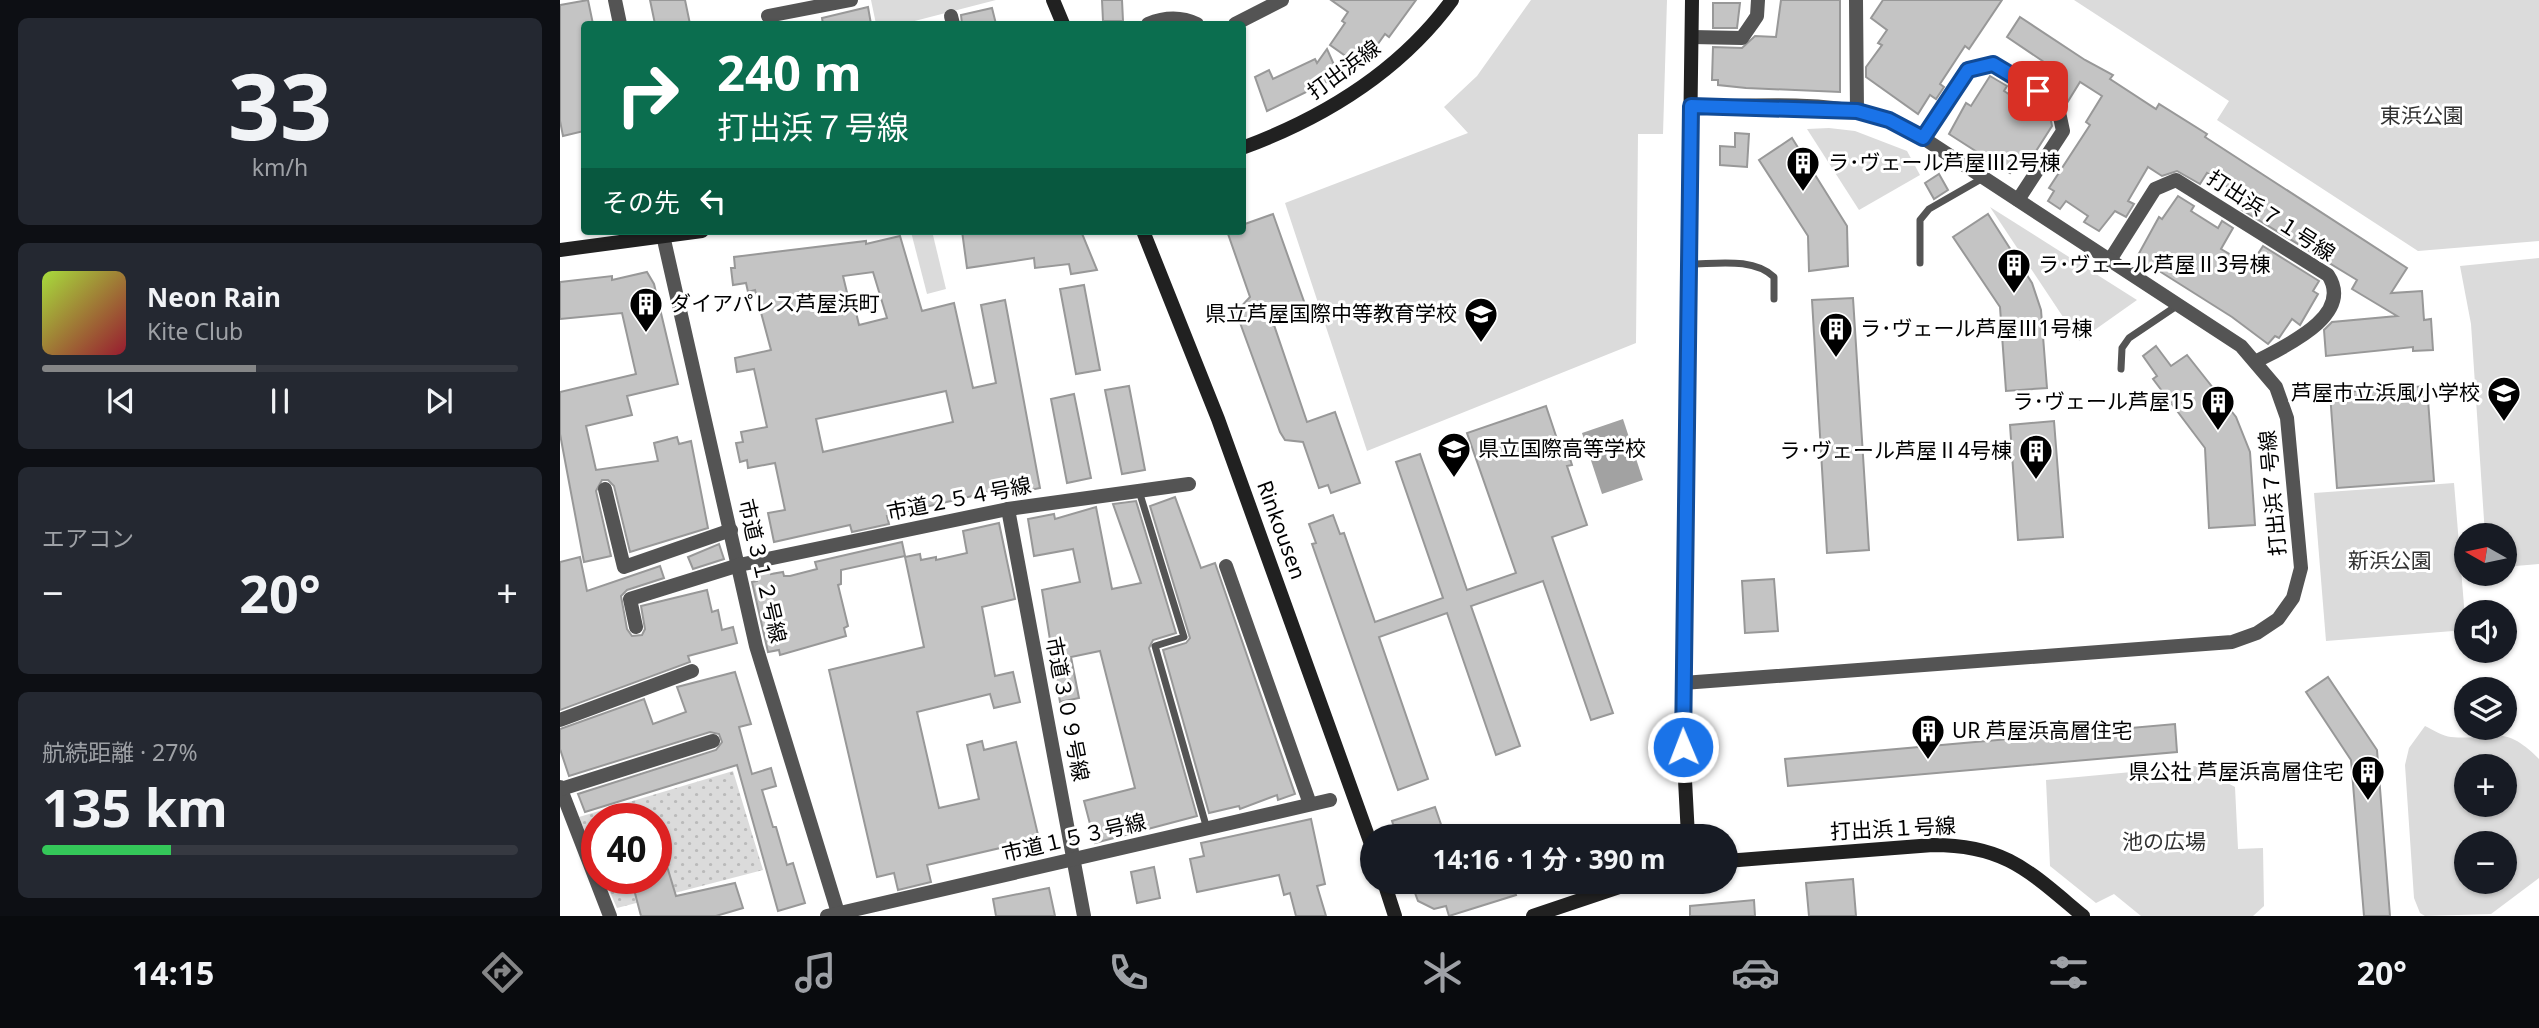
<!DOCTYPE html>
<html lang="ja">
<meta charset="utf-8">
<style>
body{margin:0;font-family:"Noto Sans","Noto Sans JP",sans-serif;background:#242831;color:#f1f3f6;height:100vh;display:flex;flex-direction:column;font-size:26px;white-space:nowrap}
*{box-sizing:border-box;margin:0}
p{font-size:23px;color:#9ea1a6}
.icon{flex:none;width:38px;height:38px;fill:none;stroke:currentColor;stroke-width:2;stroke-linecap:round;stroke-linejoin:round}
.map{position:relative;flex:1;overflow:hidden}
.side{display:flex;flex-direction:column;gap:18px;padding:18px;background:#0d0f14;width:560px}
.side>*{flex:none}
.top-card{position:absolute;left:21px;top:21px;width:665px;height:214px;border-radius:7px;box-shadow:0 2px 5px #0004;background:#0b6e4f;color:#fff;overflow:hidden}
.needle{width:46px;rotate:279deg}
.tools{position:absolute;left:1894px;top:523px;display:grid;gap:14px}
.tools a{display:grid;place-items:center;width:63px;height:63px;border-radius:50%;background:#171b24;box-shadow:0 2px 5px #0004;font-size:35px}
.speed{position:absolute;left:21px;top:803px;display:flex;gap:14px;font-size:35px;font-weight:700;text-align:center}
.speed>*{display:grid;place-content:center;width:91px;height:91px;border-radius:50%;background:#171b24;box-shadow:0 2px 5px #0004;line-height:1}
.speed .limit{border:10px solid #d22;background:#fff;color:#111}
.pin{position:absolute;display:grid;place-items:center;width:60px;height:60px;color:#fff;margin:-30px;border-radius:14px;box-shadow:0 4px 10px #0006}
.me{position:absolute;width:77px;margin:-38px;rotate:359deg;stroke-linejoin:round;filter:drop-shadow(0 0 5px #0008)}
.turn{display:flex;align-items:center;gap:24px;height:147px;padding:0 21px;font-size:32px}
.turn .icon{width:91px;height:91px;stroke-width:2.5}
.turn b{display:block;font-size:49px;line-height:60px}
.then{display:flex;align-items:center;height:66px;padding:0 21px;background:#0003;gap:14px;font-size:26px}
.big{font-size:52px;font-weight:700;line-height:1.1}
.side .widget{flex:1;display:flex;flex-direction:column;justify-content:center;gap:10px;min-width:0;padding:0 24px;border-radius:10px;background:#242831}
.side .dial{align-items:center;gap:0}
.dial b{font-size:91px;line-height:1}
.song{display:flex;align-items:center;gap:21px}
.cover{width:84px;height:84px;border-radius:10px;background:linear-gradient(135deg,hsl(80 70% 55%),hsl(350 70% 35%))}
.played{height:7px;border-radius:4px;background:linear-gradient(90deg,#858687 45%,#363941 45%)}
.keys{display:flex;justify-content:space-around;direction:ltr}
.heat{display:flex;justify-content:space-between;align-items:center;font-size:38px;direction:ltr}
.charge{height:10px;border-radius:5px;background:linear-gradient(90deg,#34c759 27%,#363941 0)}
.trip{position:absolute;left:800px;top:824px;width:378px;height:70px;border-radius:35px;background:#171b24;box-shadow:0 2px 5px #0004;font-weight:700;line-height:70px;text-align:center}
.dock{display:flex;height:112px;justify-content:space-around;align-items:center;background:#090b0e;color:#9ea1a6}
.dock .icon{width:49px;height:49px}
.dock .selected{color:#858687}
.dock b{font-size:32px;color:#f1f3f6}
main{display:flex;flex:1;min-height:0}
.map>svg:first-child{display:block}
.park{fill:#dbdbdb;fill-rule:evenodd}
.garden{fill:url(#garden-dots)}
.water{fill:#a2a2a2}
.building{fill:#c4c4c4;stroke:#989898;stroke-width:2;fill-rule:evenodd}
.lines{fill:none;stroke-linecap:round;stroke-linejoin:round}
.lane{stroke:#545454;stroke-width:7}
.street{stroke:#545454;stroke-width:14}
.secondary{stroke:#212121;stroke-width:14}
.route-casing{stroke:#114b97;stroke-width:18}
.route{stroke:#1a73e8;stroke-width:12}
.labels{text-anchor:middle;stroke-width:6;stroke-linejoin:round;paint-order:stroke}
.street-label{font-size:21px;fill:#000;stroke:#fff}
.park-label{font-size:21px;fill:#323232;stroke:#fff}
.poi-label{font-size:21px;fill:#000;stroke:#fff;text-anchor:start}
</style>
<main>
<section class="side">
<div class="widget dial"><b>33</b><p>km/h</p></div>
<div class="widget">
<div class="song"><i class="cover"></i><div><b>Neon Rain</b><p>Kite Club</p></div></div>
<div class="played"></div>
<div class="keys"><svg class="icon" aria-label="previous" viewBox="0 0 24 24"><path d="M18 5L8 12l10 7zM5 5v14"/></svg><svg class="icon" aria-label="pause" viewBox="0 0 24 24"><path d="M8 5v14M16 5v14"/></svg><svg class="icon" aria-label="next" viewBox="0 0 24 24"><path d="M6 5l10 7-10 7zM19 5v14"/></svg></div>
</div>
<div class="widget"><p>エアコン</p>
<div class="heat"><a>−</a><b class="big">20°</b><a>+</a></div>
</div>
<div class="widget"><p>航続距離 · 27%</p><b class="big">135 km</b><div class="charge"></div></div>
</section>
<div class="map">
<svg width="1979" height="916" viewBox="0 0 1979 916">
<defs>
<pattern id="garden-dots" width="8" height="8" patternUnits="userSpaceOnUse" patternTransform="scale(1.75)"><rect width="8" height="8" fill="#dbdbdb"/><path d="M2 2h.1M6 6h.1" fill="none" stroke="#bababa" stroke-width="1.8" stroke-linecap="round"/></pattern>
</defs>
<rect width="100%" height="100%" fill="#fff"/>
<g class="park">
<polygon points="311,0 436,0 343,24 316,24"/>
<polygon points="971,0 1107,0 1103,134 1078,134 1076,343 807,451 725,203 908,133 884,107 917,76"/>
<polygon points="1514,0 1979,0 1979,241 1858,251 1657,120 1669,101"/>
<polygon points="1269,128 1295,131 1347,151 1360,175 1299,210 1247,129"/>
<polygon points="1430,207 1577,300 1519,341"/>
<polygon points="372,231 386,289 367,294 351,232"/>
<polygon points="1979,258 1979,564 1944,567 1944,536 1925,535 1911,324 1900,266"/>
<polygon points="1894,483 1906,630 1766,641 1754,493"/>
<path d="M1865,726c8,4 18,10 26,11 44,4 51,-15 88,22v119l-48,36 -66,2 -5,-3 -6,-15 -9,-133 4,-17zM1906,766h38v39h-38zM1906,844h38v38h-38z"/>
<polygon points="1636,766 1675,787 1678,849 1703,848 1704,906 1693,916 1581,916 1554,894 1536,903 1490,866 1486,780"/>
</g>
<polygon class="garden" points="173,771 203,870 57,908 44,879 71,879 76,897 113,887 96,819 37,819 37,860 19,817"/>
<polygon class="water" points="1063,419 1083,480 1042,494 1022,433"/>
<g class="building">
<polygon points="28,0 33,24 24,24 24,131 3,136 0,121 0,5"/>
<polygon points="90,0 125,0 130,24 95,24"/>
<polygon points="542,0 562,0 563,21 543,21"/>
<polygon points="771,0 856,0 829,37 825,34 815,48 811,44 797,64 770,45 785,23 782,21 788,12"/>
<polygon points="1221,0 1280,0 1280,92 1186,88 1158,85 1158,80 1152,80 1153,47 1182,48 1195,36 1216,37"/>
<polygon points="1323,0 1442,0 1409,49 1405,46 1380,84 1384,87 1376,99 1370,95 1358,114 1306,77 1306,67 1322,45 1318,43 1327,30 1311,18"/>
<polygon points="1153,3 1180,3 1177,28 1153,28"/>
<polygon points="308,7 311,24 263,24 262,18"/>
<polygon points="432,8 436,24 402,24 401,15"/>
<polygon points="1460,17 1525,60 1553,75 1550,79 1596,109 1599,104 1647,134 1645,137 1847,268 1831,293 1862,291 1864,320 1871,319 1873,350 1853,351 1853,347 1766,356 1764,330 1772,322 1837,316 1792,289 1797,280 1682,210 1688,201 1647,173 1640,184 1617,171 1602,176 1588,167 1568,201 1574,204 1566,217 1555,211 1539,231 1524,222 1528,216 1506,201 1500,209 1488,201 1494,191 1489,188 1530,125 1526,122 1542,96 1520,82 1507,103 1498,92 1503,84 1483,71 1487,64 1447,37"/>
<polygon points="767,49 779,76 707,111 695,77 709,70 713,79 755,59 757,63"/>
<polygon points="1430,76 1447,86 1444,91 1472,109 1474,105 1490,115 1492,126 1471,159 1463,153 1450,173 1389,134 1406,103 1411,106"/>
<polygon points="1175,133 1189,134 1187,167 1160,165 1160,146 1175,147"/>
<polygon points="1232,138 1287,226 1288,266 1249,271 1248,236 1199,160"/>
<polygon points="1379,174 1388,190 1374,199 1365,183"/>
<polygon points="1618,196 1634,206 1631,211 1658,228 1662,221 1673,228 1661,249 1690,266 1703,246 1759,281 1753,291 1758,294 1740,325 1732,319 1719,338 1715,336 1708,344 1672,317 1577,257 1599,217 1602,219"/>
<polygon points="713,214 747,310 713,322 747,422 775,412 800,483 771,493 768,485 759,488 743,442 725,440 720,432 679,320 677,311 690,297 667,231 682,231 682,225"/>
<polygon points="1428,214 1472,283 1481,310 1487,388 1446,391 1440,307 1393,237"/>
<polygon points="402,231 521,231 537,270 511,274 509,264 475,268 474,258 407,268"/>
<path d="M340,236l22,75 32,-8 19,85 23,-5 -15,-78 24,-5 35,188 -24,5 -1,-7 -128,30 2,8 -37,8 -2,-7 -76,17 -6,-29 17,-3 -10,-47 -27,5 -1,-8 -7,2 -4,-19 7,-1 -2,-10 26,-5 -13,-58 -17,3 -2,-14 36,-8 -16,-60 -7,2 -2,-9 -13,2 -2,-17h4l-1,-11 132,-16v3zM313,272l14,46 -28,7 -5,-21 -4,1 -7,-29zM386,391l7,31 -130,30 -7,-33z"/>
<polygon points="87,272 94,284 118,384 67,396 72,415 26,426 36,470 98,461 94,443 117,437 119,444 131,441 148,528 70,552 54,486 48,480 42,480 36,491 51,556 24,562 0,434 0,392 76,374 62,313 0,319 0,282 52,276 52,280"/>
<polygon points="524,285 540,370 516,374 500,289"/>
<polygon points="1293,298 1309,550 1267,553 1252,300"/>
<polygon points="1596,346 1611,366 1627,355 1676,417 1690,452 1695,525 1649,528 1645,448 1593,379 1597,376 1583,356"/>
<polygon points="569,386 585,470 562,474 545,390"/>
<polygon points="1867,386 1874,481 1777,488 1770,393"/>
<polygon points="514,394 531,478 507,483 491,399"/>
<polygon points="986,406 998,442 1004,440 1012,465 1007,466 1027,525 992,537 1053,713 1031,720 983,581 911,606 960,746 936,755 887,613 819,637 868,779 838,790 752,544 756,543 749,524 773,515 780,534 784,533 815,622 883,598 836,462 860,454 907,590 956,573 907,433"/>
<polygon points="1494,421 1503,537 1458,540 1450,425"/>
<polygon points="615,497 641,568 655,563 735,794 718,800 717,795 680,809 679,806 649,813 603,650 626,643 630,638 590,506"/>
<polygon points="576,501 616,633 593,640 589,648 637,816 535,843 524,801 575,788 540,651 511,657 519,698 500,702 482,590 520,582 513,549 474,556 468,519 494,514 495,519 536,507 552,589 581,583 553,504"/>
<polygon points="439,523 455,599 422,607 435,676 453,672 460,702 434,708 430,694 357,712 379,808 419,799 407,745 422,741 424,750 456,742 479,839 367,865 371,882 338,890 334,873 317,877 269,670 364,647 345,557 360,554 361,560 376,557 376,560 407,553 403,531"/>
<polygon points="342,542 345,556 281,570 281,584 278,585 288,626 284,628 286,636 220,655 219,650 208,652 192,582 197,581 196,575 211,571 211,574 223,572 224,576 230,576 257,569 255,562"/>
<polygon points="159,544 164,559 133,569 128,557"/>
<polygon points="20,557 27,591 100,566 104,578 67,590 61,596 67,629 72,636 82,635 85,629 81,606 147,590 152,612 158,610 162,630 173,627 177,643 128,656 130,662 0,710 0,562"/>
<polygon points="1214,579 1218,631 1185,633 1182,581"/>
<polygon points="175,672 191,724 179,727 192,774 211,768 216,786 202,790 213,827 216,827 227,865 233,863 245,903 218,911 177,765 25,812 18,794 156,750 162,742 159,734 150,732 9,776 0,749 0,729 84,699 93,724 126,712 117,687"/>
<polygon points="1768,677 1817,750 1830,916 1804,916 1791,760 1746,692"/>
<polygon points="1615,724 1617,752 1228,786 1225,759"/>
<polygon points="875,807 885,836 837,836 832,821"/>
<polygon points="751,819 765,884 757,886 766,916 736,916 730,893 724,895 719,875 637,892 630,859 644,856 641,843"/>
<polygon points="96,843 100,843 116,896 175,883 183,908 156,916 81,916 71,878 96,878"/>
<polygon points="594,867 600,898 577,903 571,872"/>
<polygon points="1293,879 1296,916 1249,916 1246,883"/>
<polygon points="851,882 951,882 956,895 889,916 886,906 874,909 858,901"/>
<polygon points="489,888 495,916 436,916 433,899"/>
<polygon points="1194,900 1195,916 1130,916 1130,906"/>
</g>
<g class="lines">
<g class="lane">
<polyline points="1360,263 1360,220 1369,209 1423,178"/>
<path d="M1129,264c27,0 64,-7 85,13v22"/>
<polyline points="1561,369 1562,348 1569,338 1618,305"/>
<polyline points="579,491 624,637 595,646 647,829"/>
</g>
<g class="street">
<polyline points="55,0 60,24"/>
<polyline points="1296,0 1297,111"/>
<polyline points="208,16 291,0"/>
<polyline points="391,16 393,24"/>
<path d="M588,24c17,-7 32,-8 49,0"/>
<polyline points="675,24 722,0"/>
<polyline points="1132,37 1182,38 1197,16 1198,0"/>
<polyline points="1363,138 1408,70 1433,64 1497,103 1503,131 1458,200"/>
<polyline points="102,231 196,646 279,916"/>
<path d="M1550,260l45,-71 21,-9 152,95c27,41 -45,72 -71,86"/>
<polyline points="45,489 64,567 171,530"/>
<polyline points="448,509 524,916"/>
<polyline points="666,566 750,804"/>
<polyline points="76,627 70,599 179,565 448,509 629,484"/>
<path d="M1123,683l549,-41 25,-9 21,-14 15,-21 8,-30 -14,-150 -11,-31 -35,-41 -318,-208c-21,-11 -41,-21 -64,-26 -49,-11 -117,-5 -168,-6"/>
<polyline points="0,720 132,671"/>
<polyline points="0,787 50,916"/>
<polyline points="1,789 153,741"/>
<polyline points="267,916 770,800"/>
</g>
<g class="secondary">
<polyline points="493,0 503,24"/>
<path d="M682,148c81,-30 158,-77 210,-148"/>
<polyline points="583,231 658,419 812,847"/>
<polyline points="0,250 142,231"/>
<polyline points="1128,836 1122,724 1132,0"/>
<path d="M1166,861l207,-16c73,0 97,27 150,71"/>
<polyline points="824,882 835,916"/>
<polyline points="973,916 1074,882"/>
</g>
</g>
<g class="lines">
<defs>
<polyline id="route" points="1123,747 1131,106 1297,111 1329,120 1363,138 1408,70 1433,64 1478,91"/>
</defs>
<use href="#route" class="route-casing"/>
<use href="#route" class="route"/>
</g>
<defs>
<symbol id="building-pin" viewBox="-11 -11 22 30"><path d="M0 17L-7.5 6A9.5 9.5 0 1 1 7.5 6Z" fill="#000" stroke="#fff"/><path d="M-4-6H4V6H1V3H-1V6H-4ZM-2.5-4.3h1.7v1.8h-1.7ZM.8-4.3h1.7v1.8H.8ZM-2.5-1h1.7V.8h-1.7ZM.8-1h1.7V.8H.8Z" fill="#fff"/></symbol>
<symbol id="school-pin" viewBox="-11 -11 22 30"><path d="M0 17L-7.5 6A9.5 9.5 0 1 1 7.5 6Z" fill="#000" stroke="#fff"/><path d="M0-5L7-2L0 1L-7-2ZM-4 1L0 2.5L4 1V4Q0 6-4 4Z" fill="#fff"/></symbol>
</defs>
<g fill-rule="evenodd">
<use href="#building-pin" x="1224" y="144" width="38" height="52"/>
<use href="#building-pin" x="1435" y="246" width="38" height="52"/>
<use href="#building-pin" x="67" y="285" width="38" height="52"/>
<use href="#school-pin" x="902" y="295" width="38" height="52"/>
<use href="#building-pin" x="1257" y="310" width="38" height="52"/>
<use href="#school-pin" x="1925" y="374" width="38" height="52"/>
<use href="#building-pin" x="1639" y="383" width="38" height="52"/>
<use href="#school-pin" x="875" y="430" width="38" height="52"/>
<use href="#building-pin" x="1457" y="432" width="38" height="52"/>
<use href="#building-pin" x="1349" y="712" width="38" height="52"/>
<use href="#building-pin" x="1789" y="753" width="38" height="52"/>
</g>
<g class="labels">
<g class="street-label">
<text transform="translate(784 70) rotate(-36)" y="7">打出浜線</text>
<text transform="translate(1711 216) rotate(33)" y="7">打出浜７１号線</text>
<text transform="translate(1713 493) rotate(-95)" y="7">打出浜７号線</text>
<text transform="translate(399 499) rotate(-11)" y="7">市道２５４号線</text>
<text transform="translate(721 530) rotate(70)" y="7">Rinkousen</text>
<text transform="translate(202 571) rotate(77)" y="7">市道３１２号線</text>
<text transform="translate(507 709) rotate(79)" y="7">市道３０９号線</text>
<text transform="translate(1333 829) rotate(-3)" y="7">打出浜１号線</text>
<text transform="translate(514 838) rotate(-13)" y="7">市道１５３号線</text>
</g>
<g class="park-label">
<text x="1862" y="123">東浜公園</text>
<text x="1830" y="568">新浜公園</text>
<text x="1604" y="849">池の広場</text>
</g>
<g class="poi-label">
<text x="1268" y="170">ラ･ヴェール芦屋Ⅲ2号棟</text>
<text x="1478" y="272">ラ･ヴェール芦屋Ⅱ3号棟</text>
<text x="110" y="311">ダイアパレス芦屋浜町</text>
<text x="897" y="321" text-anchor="end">県立芦屋国際中等教育学校</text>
<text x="1300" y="336">ラ･ヴェール芦屋Ⅲ1号棟</text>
<text x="1920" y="400" text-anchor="end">芦屋市立浜風小学校</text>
<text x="1634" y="409" text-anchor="end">ラ･ヴェール芦屋15</text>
<text x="918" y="456">県立国際高等学校</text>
<text x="1452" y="458" text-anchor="end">ラ･ヴェール芦屋Ⅱ4号棟</text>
<text x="1392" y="738">UR 芦屋浜高層住宅</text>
<text x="1784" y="779" text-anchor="end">県公社 芦屋浜高層住宅</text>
</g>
</g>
</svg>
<div class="tools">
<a><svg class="needle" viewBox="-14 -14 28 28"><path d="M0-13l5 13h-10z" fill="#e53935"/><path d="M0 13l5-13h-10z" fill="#9ea1a6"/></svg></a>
<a><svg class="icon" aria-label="sound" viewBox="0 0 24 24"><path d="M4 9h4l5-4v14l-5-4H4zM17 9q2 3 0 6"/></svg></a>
<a><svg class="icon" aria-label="layers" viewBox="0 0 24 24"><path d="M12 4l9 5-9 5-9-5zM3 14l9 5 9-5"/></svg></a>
<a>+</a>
<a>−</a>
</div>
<div class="speed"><div class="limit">40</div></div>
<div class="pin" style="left:1478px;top:91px;background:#d93025"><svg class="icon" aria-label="arrive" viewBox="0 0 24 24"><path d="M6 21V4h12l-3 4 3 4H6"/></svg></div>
<svg class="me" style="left:1123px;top:747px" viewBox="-20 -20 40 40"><circle r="17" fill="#1a73e8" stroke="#fff" stroke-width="3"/><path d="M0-11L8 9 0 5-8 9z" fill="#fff"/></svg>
<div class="trip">14:16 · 1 分 · 390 m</div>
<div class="top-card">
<div class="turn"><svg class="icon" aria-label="right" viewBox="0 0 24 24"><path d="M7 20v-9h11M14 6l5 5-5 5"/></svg><div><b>240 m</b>打出浜７号線</div></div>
<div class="then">その先<svg class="icon" aria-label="left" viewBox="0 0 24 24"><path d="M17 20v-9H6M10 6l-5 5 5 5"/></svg></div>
</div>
</div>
</main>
<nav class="dock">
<b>14:15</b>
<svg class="icon selected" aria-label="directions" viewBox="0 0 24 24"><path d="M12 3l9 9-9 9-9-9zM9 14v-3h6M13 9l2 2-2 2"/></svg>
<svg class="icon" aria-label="music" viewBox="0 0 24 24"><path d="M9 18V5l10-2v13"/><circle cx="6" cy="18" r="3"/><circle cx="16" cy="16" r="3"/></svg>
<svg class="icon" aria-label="phone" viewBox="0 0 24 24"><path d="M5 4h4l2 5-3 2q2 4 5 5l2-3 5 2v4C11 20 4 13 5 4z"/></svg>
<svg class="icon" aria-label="climate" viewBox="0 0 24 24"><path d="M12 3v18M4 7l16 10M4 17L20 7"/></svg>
<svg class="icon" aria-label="car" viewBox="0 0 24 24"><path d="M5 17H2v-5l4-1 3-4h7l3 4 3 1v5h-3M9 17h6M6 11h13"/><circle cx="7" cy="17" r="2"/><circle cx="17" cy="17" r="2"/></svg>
<svg class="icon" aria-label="filters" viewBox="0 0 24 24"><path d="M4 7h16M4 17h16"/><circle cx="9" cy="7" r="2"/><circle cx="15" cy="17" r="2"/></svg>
<b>20°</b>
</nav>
